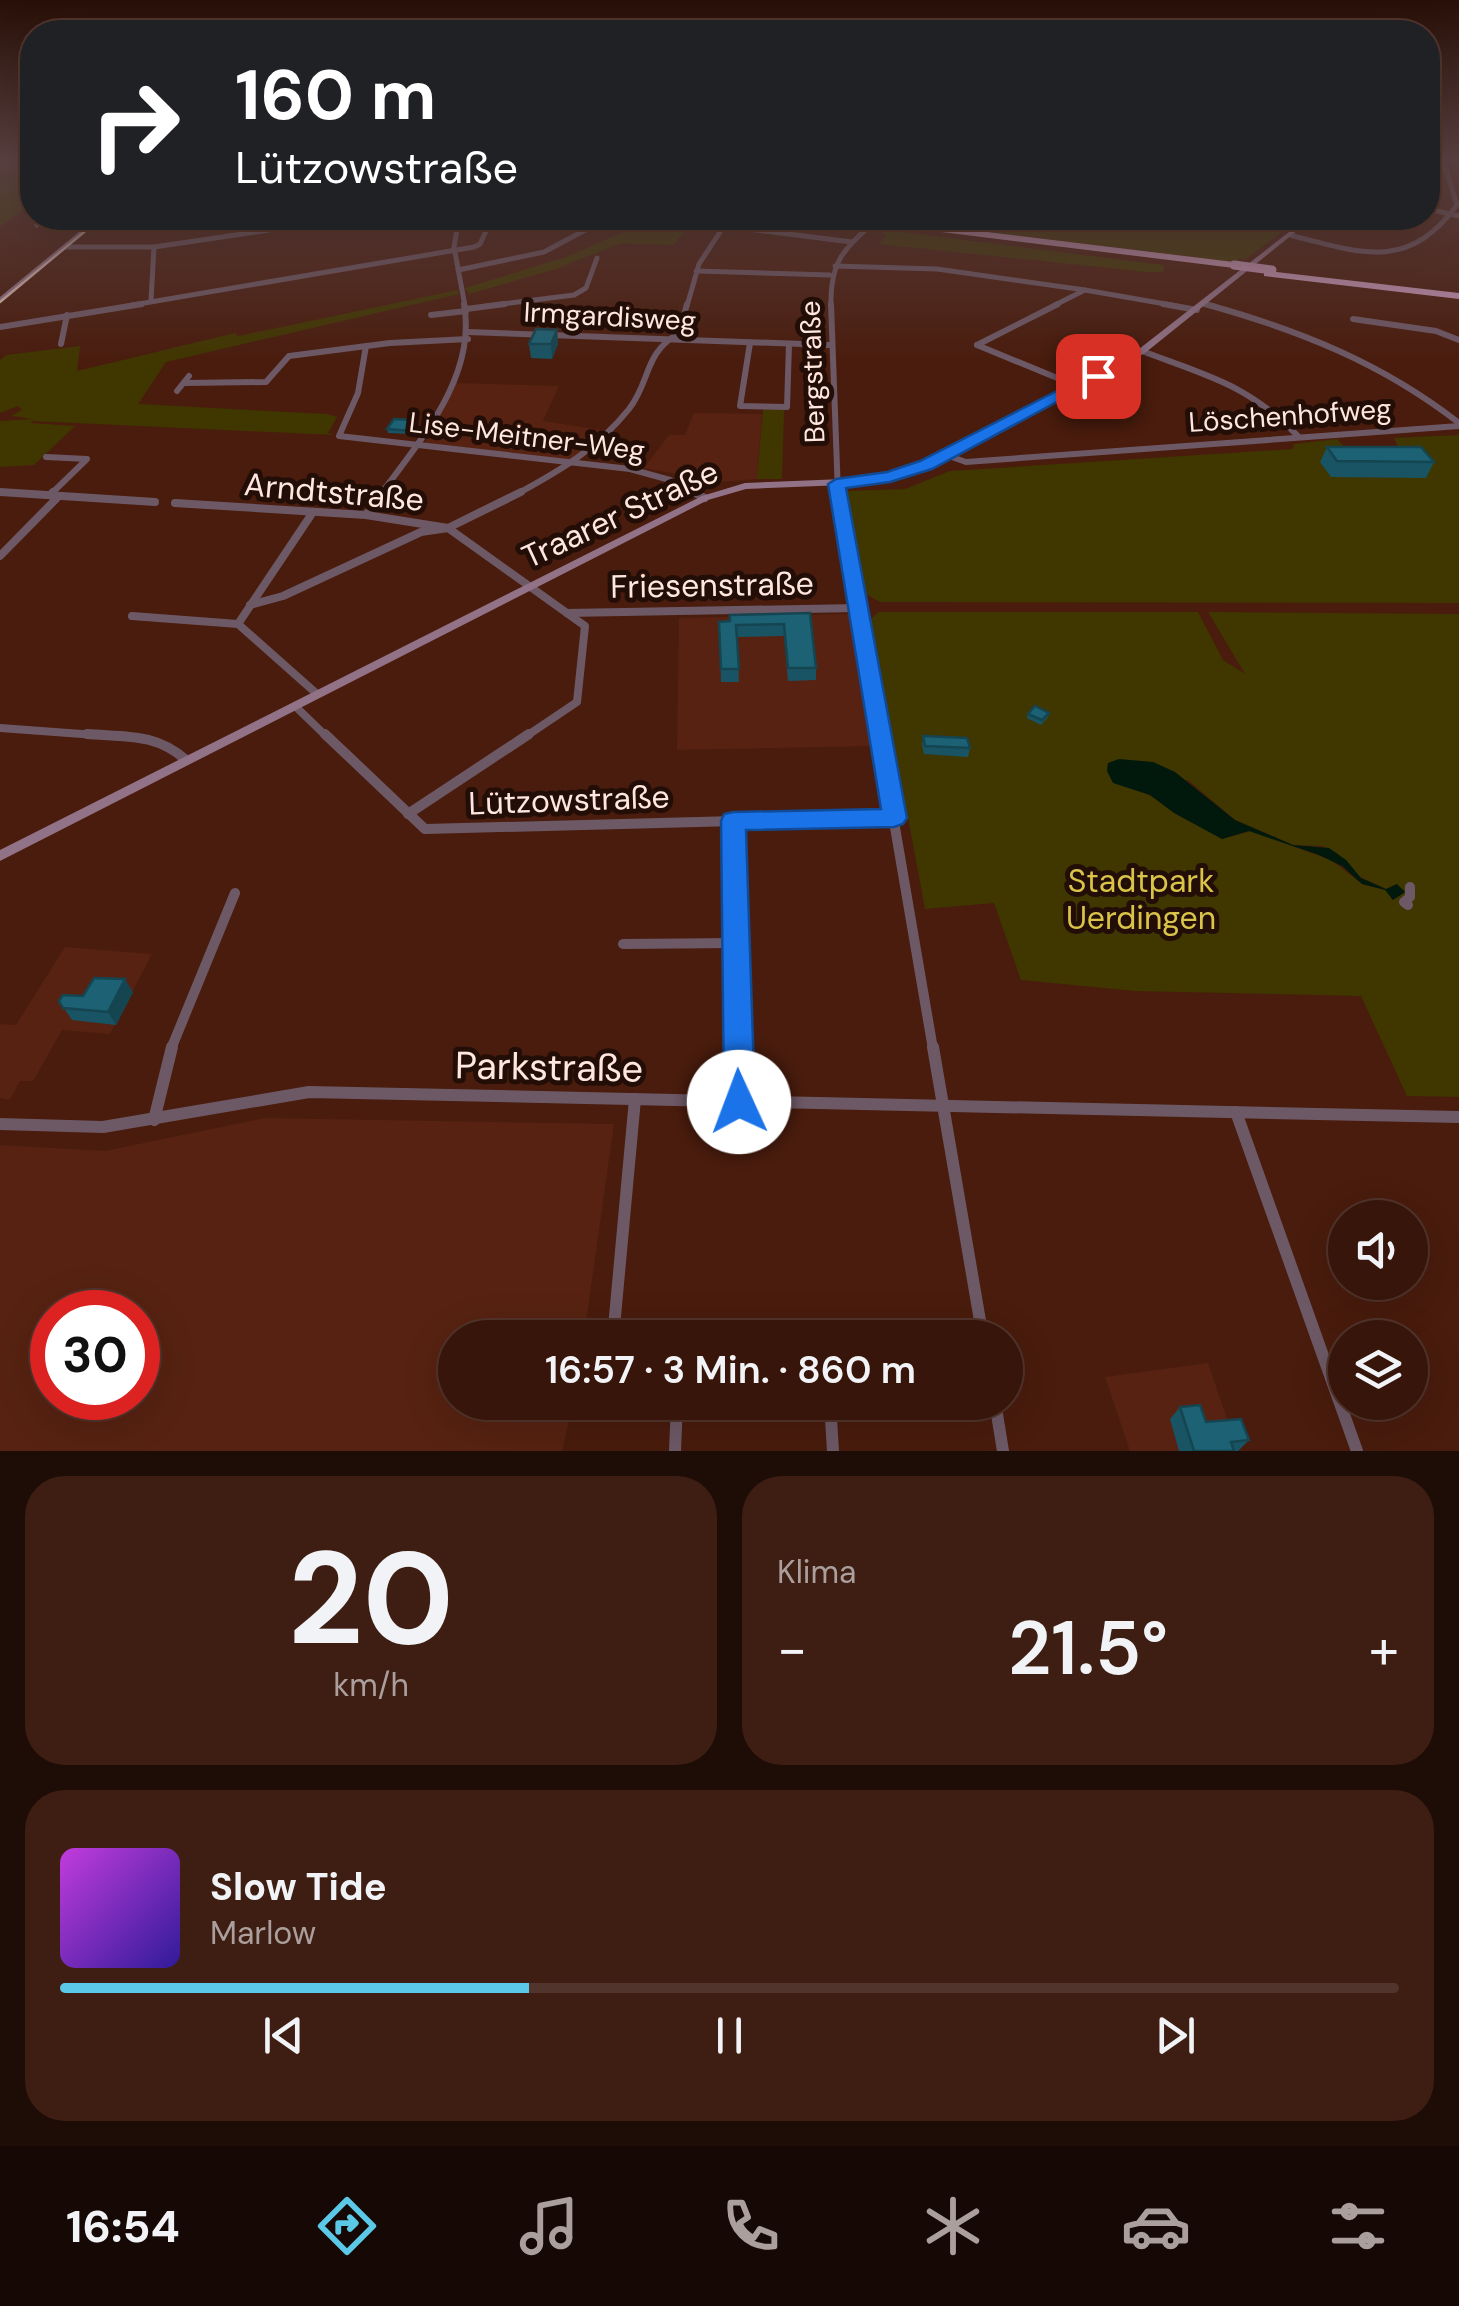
<!DOCTYPE html>
<html lang="de">
<meta charset="utf-8">
<style>
body{margin:0;font-family:"DM Sans",sans-serif;background:#3e1e13;color:#f1f3f6;height:100vh;display:flex;flex-direction:column;font-size:38px;white-space:nowrap}
*{box-sizing:border-box;margin:0}
p{font-size:32px;color:#aa9f9c}
.icon{flex:none;width:55px;height:55px;fill:none;stroke:currentColor;stroke-width:2;stroke-linecap:round;stroke-linejoin:round}
.map{position:relative;height:1451px;overflow:hidden}
.sheet{display:flex;flex-direction:column;gap:25px;padding:25px;background:#1e0c06;flex:1}
.sheet>*{flex:none}
.hud{position:absolute;left:20px;top:20px;width:1420px;height:210px;border-radius:40px;box-shadow:0 10px 40px #0002,0 0 0 2px #51342b;background:#202124;color:#fff;overflow:hidden}
.controls{position:absolute;left:1328px;top:1200px;display:grid;gap:20px}
.controls a{display:grid;place-items:center;width:100px;height:100px;border-radius:50%;background:#37150a;box-shadow:0 10px 40px #0002,0 0 0 2px #51342b;font-size:50px}
.speed{position:absolute;left:30px;top:1290px;display:flex;gap:20px;font-size:50px;font-weight:700;text-align:center}
.speed>*{display:grid;place-content:center;width:130px;height:130px;border-radius:50%;background:#37150a;box-shadow:0 10px 40px #0002,0 0 0 2px #51342b;line-height:1}
.speed .limit{border:15px solid #d22;background:#fff;color:#111}
.pin{position:absolute;display:grid;place-items:center;width:85px;height:85px;color:#fff;margin:-42px;border-radius:20px;box-shadow:0 5px 15px #0006}
.me{position:absolute;width:110px;margin:-55px;rotate:358deg;stroke-linejoin:round;filter:drop-shadow(0 0 8px #0008)}
.turn{display:flex;align-items:center;gap:35px;height:210px;padding:0 50px;font-size:45px}
.turn .icon{width:130px;height:130px;stroke-width:2.5}
.turn b{display:block;font-size:70px;line-height:85px}
.big{font-size:75px;font-weight:600;line-height:1.1}
.sheet .card{flex:1;display:flex;flex-direction:column;justify-content:center;gap:15px;min-width:0;padding:0 35px;border-radius:40px;background:#3e1e13}
.sheet .dial{align-items:center;gap:0}
.dial b{font-size:130px;line-height:1}
.song{display:flex;align-items:center;gap:30px}
.cover{width:120px;height:120px;border-radius:15px;background:linear-gradient(135deg,hsl(290 70% 55%),hsl(250 70% 35%))}
.played{height:10px;border-radius:5px;background:linear-gradient(90deg,#5ac8e6 35%,#51342b 35%)}
.keys{display:flex;justify-content:space-around;direction:ltr}
.heat{display:flex;justify-content:space-between;align-items:center;font-size:55px;direction:ltr}
.sheet .tiles{flex:1;display:grid;gap:25px;grid-template-columns:1fr 1fr}
.card:last-child{grid-column:span 2}
.trip{position:absolute;left:438px;top:1320px;width:585px;height:100px;border-radius:50px;background:#37150a;box-shadow:0 10px 40px #0002,0 0 0 2px #51342b;font-weight:600;line-height:100px;text-align:center}
.tabs{display:flex;height:160px;justify-content:space-around;align-items:center;background:#160804;color:#aa9f9c}
.tabs .icon{width:70px;height:70px}
.tabs .selected{color:#5ac8e6}
.tabs b{font-size:45px;color:#f1f3f6}
.map>svg:first-child{display:block}
.built{fill:#572211;fill-rule:evenodd}
.green{fill:#403600;fill-rule:evenodd}
.water{fill:#00190c}
.lines{fill:none;stroke-linecap:round;stroke-linejoin:round}
.street-far4{stroke:#6d5966;stroke-width:5}
.street-far3{stroke:#6d5966;stroke-width:6}
.street-far2{stroke:#6d5966;stroke-width:8}
.street-far1{stroke:#6d5966;stroke-width:10}
.street{stroke:#6d5966;stroke-width:12}
.secondary{fill:#917287;fill-rule:evenodd}
.highway{fill:#c696b7;fill-rule:evenodd}
.tram{stroke:#d8bab1;stroke-width:2.5}
.highway-bridge{stroke:#c696b7;stroke-width:9}
.wall{fill:#185464}
.shaded-wall{fill:#144551}
.building{fill:#1c6274;stroke:#144551;stroke-width:2.5}
.route{fill:#1a73e8;stroke:#114b97;stroke-width:2.5}
.labels{text-anchor:middle;stroke-width:10;stroke-linejoin:round;paint-order:stroke}
.far-street-label{font-size:28px;fill:#ffe6de;stroke:#220e07}
.street-label{font-size:32px;fill:#ffe6de;stroke:#220e07}
.park-label{font-size:32px;fill:#d9c348;stroke:#220e07}
.near-street-label{font-size:38px;fill:#ffe6de;stroke:#220e07}
</style>
<div class="map">
<svg width="1459" height="1451" viewBox="0 0 1459 1451">
<rect width="100%" height="100%" fill="#491c0d"/>
<g class="built">
<polygon points="456,383 559,386 543,421 607,431 571,460 428,444 425,442"/>
<polygon points="694,413 762,414 757,479 720,482 644,468 669,435 685,435"/>
<polygon points="851,614 873,746 677,750 679,618"/>
<polygon points="65,947 152,954 110,1034 62,1030 33,1081 20,1081 10,1100 0,1098 0,1024 16,1025"/>
<path d="M265,1118l349,6 -30,213 -129,1v64l118,1 -11,48h-562v-306l105,6zM52,1312h86v86h-86z"/>
<polygon points="1208,1363 1238,1451 1130,1451 1105,1377"/>
</g>
<g class="green">
<polygon points="0,160 24,164 31,204 0,227"/>
<polygon points="656,218 764,218 755,227 695,220 673,245 621,243 556,269 469,294 465,288 566,257"/>
<polygon points="888,218 998,218 1082,228 1097,218 1210,218 1281,232 1246,259 1238,258 1241,263 885,219"/>
<polygon points="875,229 1164,265 1163,272 1146,272 879,244 886,235"/>
<polygon points="458,290 459,294 166,362 138,404 327,414 337,417 328,433 334,435 32,421 31,423 75,426 34,465 0,467 0,421 33,419 11,416 22,410 18,406 0,413 0,360 6,355 80,346 77,371 235,333 238,336"/>
<polygon points="763,409 784,410 782,479 757,479"/>
<polygon points="1459,435 1459,603 880,602 866,594 846,491 905,489 950,471 1293,449 1294,444 1337,439 1350,453 1399,449 1394,438"/>
<path d="M878,612h320l25,48 22,14 -37,-62 251,2v483l-52,-1 -46,-100 -226,-5 -114,-11 -27,-77 -69,6 -54,-290zM1188,780l47,40 58,25 29,1 15,7 21,23 28,13 11,-5 5,10 -9,6 -7,-10 -24,-6 -31,-24 -80,-29 -29,8 -81,-49z"/>
</g>
<polygon class="water" points="1119,759 1153,762 1175,772 1235,820 1293,845 1329,848 1346,860 1361,878 1386,889 1397,884 1405,892 1393,900 1385,890 1362,884 1342,866 1319,855 1249,831 1222,839 1174,813 1150,795 1113,783 1107,771 1108,763"/>
<g class="lines">
<g class="street-far4">
<polyline points="1428,209 1459,216"/>
<polyline points="459,218 454,247 465,306"/>
<polyline points="1280,218 1303,223"/>
<polyline points="37,225 46,218"/>
<polyline points="88,227 167,218"/>
<path d="M1290,235c70,18 118,37 167,-30l-11,-36 -18,-5"/>
<polyline points="65,247 154,247 351,218"/>
<polyline points="835,266 937,269 1085,290"/>
<polyline points="458,270 544,252 608,218"/>
<polyline points="696,271 830,275"/>
<polyline points="151,300 154,247"/>
<polyline points="1205,304 1214,306"/>
<polyline points="127,306 474,247 480,244 492,218"/>
<polyline points="486,306 574,295 586,288 597,258"/>
<polyline points="687,306 699,264 724,226 852,242"/>
<path d="M831,306c-1,-47 14,-58 48,-88"/>
<polyline points="1053,306 1085,290 1177,306"/>
</g>
<g class="street-far3">
<polyline points="831,304 838,494"/>
<polyline points="1163,304 1197,310"/>
<path d="M1205,304c94,26 177,59 254,119"/>
<polyline points="466,309 505,304"/>
<polyline points="431,315 466,311"/>
<polyline points="1353,319 1436,331 1459,340"/>
<polyline points="0,327 142,304"/>
<polyline points="468,332 830,345"/>
<polyline points="750,343 740,406 787,407 789,344"/>
<polyline points="61,344 67,315"/>
<polyline points="977,345 1058,304"/>
<polyline points="977,345 1079,387"/>
<polyline points="366,346 358,393 339,436 630,469 670,480 698,494"/>
<path d="M1142,351c66,25 105,33 156,85"/>
<polyline points="184,383 266,382 289,356 390,343 468,339"/>
<polyline points="177,391 189,376"/>
<polyline points="946,455 966,462 1459,426"/>
<polyline points="46,457 87,459 51,494"/>
<polyline points="0,492 35,494"/>
<path d="M381,494c40,-55 96,-118 83,-190"/>
<path d="M517,494c44,-24 80,-45 112,-85 22,-28 14,-55 50,-76l8,-29"/>
</g>
<g class="street-far2">
<polyline points="0,492 155,502"/>
<polyline points="693,492 705,498"/>
<polyline points="837,492 879,737"/>
<polyline points="50,495 53,492"/>
<polyline points="175,503 366,515 448,528 585,626 577,702 525,737"/>
<polyline points="313,512 238,624 317,694"/>
<polyline points="366,515 383,492"/>
<polyline points="0,556 56,499"/>
<polyline points="250,605 283,596 421,532 448,528 521,492"/>
<polyline points="567,613 858,608"/>
<polyline points="132,616 238,624"/>
<polyline points="295,706 327,737"/>
<polyline points="0,728 123,737"/>
</g>
<g class="street-far1">
<path d="M87,734c39,3 69,-1 99,26"/>
<polyline points="325,734 425,829 895,817"/>
<polyline points="879,734 933,1049"/>
<polyline points="408,814 529,734"/>
<polyline points="733,821 738,1049"/>
<polyline points="1408,905 1404,902 1410,897 1410,887"/>
<polyline points="623,944 737,943"/>
<polyline points="171,1049 235,893"/>
</g>
<g class="street">
<polyline points="738,1047 739,1102"/>
<polyline points="933,1047 983,1338"/>
<polyline points="1236,1112 1357,1451"/>
<polyline points="154,1120 172,1047"/>
<polyline points="0,1124 103,1127 309,1092 1459,1117"/>
<polyline points="613,1338 635,1099"/>
<polyline points="830,1402 833,1451"/>
<polyline points="995,1402 1003,1451"/>
<polyline points="675,1451 677,1402"/>
</g>
<g class="secondary">
<polygon points="96,218 102,218 0,303 0,297"/>
<polygon points="1307,218 1313,218 1145,353 929,467 869,484 746,489 708,500 0,861 0,850 702,496 745,483 869,478 923,463 1139,349"/>
</g>
<g class="highway">
<polygon points="810,218 835,218 864,223 859,226"/>
<polygon points="888,220 1234,262 1239,265 1234,268 885,225 883,223"/>
<polygon points="1268,271 1459,293 1459,299 1264,276 1264,272"/>
</g>
<polyline class="tram" points="0,302 101,218"/>
<g class="highway-bridge">
<polyline points="859,223 885,227"/>
<polyline points="1234,265 1272,270"/>
</g>
</g>
<g class="wall">
<polygon points="557,330 558,344 552,359 531,358 529,344"/>
<polygon points="415,420 416,424 412,434 388,433 387,429"/>
<polygon points="1327,447 1434,462 1426,478 1331,477 1320,462"/>
<polygon points="810,613 816,668 816,680 788,681 784,636 737,637 739,682 721,682 719,622"/>
<polygon points="1049,713 1048,717 1041,725 1027,718 1028,714"/>
<polygon points="923,736 970,748 968,757 924,754 922,745"/>
<polygon points="133,992 116,1025 72,1020 59,1001 83,996"/>
<polygon points="1180,1407 1206,1422 1249,1440 1238,1451 1179,1451 1170,1419"/>
</g>
<g class="shaded-wall">
<polygon points="557,330 558,344 552,359 551,344"/>
<polygon points="125,979 133,992 116,1025 108,1012"/>
</g>
<g class="building">
<polygon points="536,329 557,330 551,344 529,344"/>
<polygon points="394,419 415,420 411,431 387,429"/>
<polygon points="1327,447 1421,447 1434,462 1337,461"/>
<polygon points="810,613 816,668 788,668 784,624 736,625 739,669 721,669 719,622 730,621 730,615"/>
<polygon points="1035,706 1049,713 1042,720 1028,714"/>
<polygon points="923,736 967,738 970,748 925,746"/>
<polygon points="94,978 125,979 108,1012 63,1008 59,1001 63,995 83,996"/>
<polygon points="1200,1405 1206,1422 1241,1419 1249,1440 1231,1442 1234,1451 1194,1451 1180,1407"/>
</g>
<linearGradient id="sky" x2="0" y2="1"><stop stop-color="#280f07"/><stop offset="0.44" stop-color="#594040"/><stop offset="1" stop-color="#594040" stop-opacity="0"/></linearGradient>
<rect width="1459" height="363" fill="url(#sky)"/>
<polygon class="route" points="1092,373 1105,376 932,469 890,482 846,488 907,818 903,824 894,827 746,830 755,1102 750,1112 739,1116 728,1112 724,1102 721,821 724,814 733,812 881,809 828,484 836,479 887,472 920,461"/>
<g class="labels">
<g class="far-street-label">
<text transform="translate(610 316) rotate(3)" y="10">Irmgardisweg</text>
<text transform="translate(812 372) rotate(-92)" y="10">Bergstraße</text>
<text transform="translate(1290 415) rotate(-4)" y="10">Löschenhofweg</text>
<text transform="translate(527 436) rotate(7)" y="10">Lise-Meitner-Weg</text>
</g>
<g class="street-label">
<text transform="translate(334 492) rotate(5)" y="11">Arndtstraße</text>
<text transform="translate(620 514) rotate(-25)" y="11">Traarer Straße</text>
<text transform="translate(712 585) rotate(-1)" y="11">Friesenstraße</text>
<text transform="translate(569 800) rotate(-2)" y="11">Lützowstraße</text>
</g>
<g class="park-label">
<text x="1141" y="892">Stadtpark<tspan x="1141" dy="37">Uerdingen</tspan></text>
</g>
<g class="near-street-label">
<text transform="translate(549 1067) rotate(1)" y="13">Parkstraße</text>
</g>
</g>
</svg>
<div class="controls">
<a><svg class="icon" aria-label="sound" viewBox="0 0 24 24"><path d="M4 9h4l5-4v14l-5-4H4zM17 9q2 3 0 6"/></svg></a>
<a><svg class="icon" aria-label="layers" viewBox="0 0 24 24"><path d="M12 4l9 5-9 5-9-5zM3 14l9 5 9-5"/></svg></a>
</div>
<div class="speed"><div class="limit">30</div></div>
<div class="pin" style="left:1098px;top:376px;background:#d93025"><svg class="icon" aria-label="arrive" viewBox="0 0 24 24"><path d="M6 21V4h12l-3 4 3 4H6"/></svg></div>
<svg class="me" style="left:739px;top:1102px" viewBox="-20 -20 40 40"><circle r="19" fill="#fff"/><path d="M0-13L10 11 0 6-10 11z" fill="#1a73e8"/></svg>
<div class="trip">16:57 · 3 Min. · 860 m</div>
<div class="hud">
<div class="turn"><svg class="icon" aria-label="right" viewBox="0 0 24 24"><path d="M7 20v-9h11M14 6l5 5-5 5"/></svg><div><b>160 m</b>Lützowstraße</div></div>
</div>
</div>
<section class="sheet">
<div class="tiles">
<div class="card dial"><b>20</b><p>km/h</p></div>
<div class="card"><p>Klima</p>
<div class="heat"><a>−</a><b class="big">21.5°</b><a>+</a></div>
</div>
<div class="card">
<div class="song"><i class="cover"></i><div><b>Slow Tide</b><p>Marlow</p></div></div>
<div class="played"></div>
<div class="keys"><svg class="icon" aria-label="previous" viewBox="0 0 24 24"><path d="M18 5L8 12l10 7zM5 5v14"/></svg><svg class="icon" aria-label="pause" viewBox="0 0 24 24"><path d="M8 5v14M16 5v14"/></svg><svg class="icon" aria-label="next" viewBox="0 0 24 24"><path d="M6 5l10 7-10 7zM19 5v14"/></svg></div>
</div>
</div>
</section>
<nav class="tabs">
<b>16:54</b>
<svg class="icon selected" aria-label="directions" viewBox="0 0 24 24"><path d="M12 3l9 9-9 9-9-9zM9 14v-3h6M13 9l2 2-2 2"/></svg>
<svg class="icon" aria-label="music" viewBox="0 0 24 24"><path d="M9 18V5l10-2v13"/><circle cx="6" cy="18" r="3"/><circle cx="16" cy="16" r="3"/></svg>
<svg class="icon" aria-label="phone" viewBox="0 0 24 24"><path d="M5 4h4l2 5-3 2q2 4 5 5l2-3 5 2v4C11 20 4 13 5 4z"/></svg>
<svg class="icon" aria-label="climate" viewBox="0 0 24 24"><path d="M12 3v18M4 7l16 10M4 17L20 7"/></svg>
<svg class="icon" aria-label="car" viewBox="0 0 24 24"><path d="M5 17H2v-5l4-1 3-4h7l3 4 3 1v5h-3M9 17h6M6 11h13"/><circle cx="7" cy="17" r="2"/><circle cx="17" cy="17" r="2"/></svg>
<svg class="icon" aria-label="filters" viewBox="0 0 24 24"><path d="M4 7h16M4 17h16"/><circle cx="9" cy="7" r="2"/><circle cx="15" cy="17" r="2"/></svg>
</nav>
